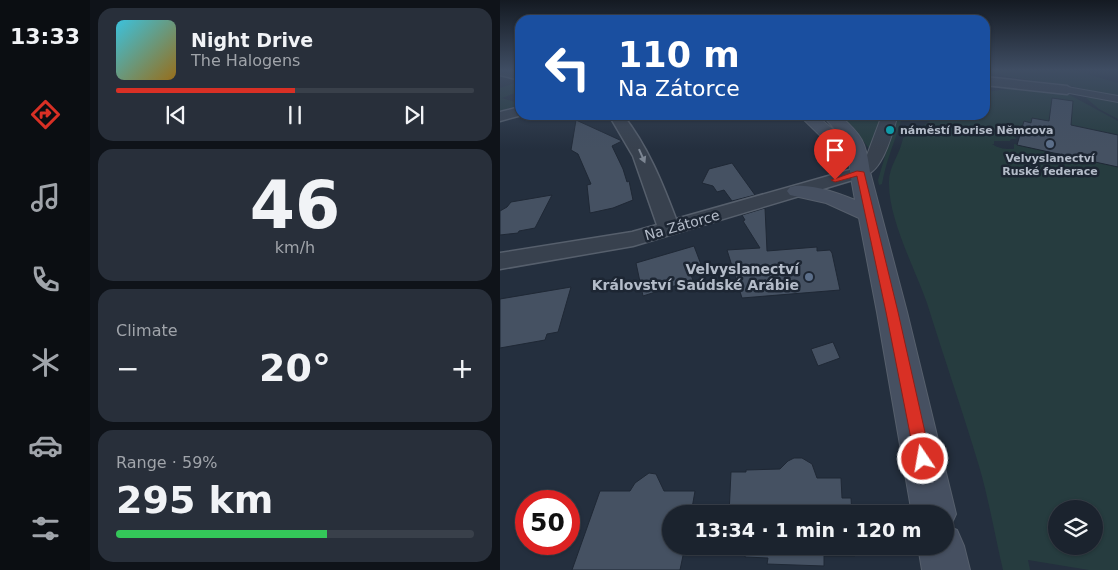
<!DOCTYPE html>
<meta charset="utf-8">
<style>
body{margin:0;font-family:"DejaVu Sans",sans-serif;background:#282f3a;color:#f1f3f6;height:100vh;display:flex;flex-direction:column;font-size:19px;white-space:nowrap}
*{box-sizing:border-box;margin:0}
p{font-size:16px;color:#a0a4aa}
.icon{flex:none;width:28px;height:28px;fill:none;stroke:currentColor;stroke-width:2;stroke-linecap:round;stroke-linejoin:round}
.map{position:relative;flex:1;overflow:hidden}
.side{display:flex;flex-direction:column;gap:8px;padding:8px;background:#0f1319;width:410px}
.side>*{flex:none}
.banner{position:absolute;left:15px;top:15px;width:475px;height:105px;border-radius:15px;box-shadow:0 1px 4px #0004,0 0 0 1px #39404a;background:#1a4fa0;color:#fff;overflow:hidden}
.controls{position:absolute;left:548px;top:500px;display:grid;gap:10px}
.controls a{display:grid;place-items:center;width:55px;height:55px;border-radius:50%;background:#1b232e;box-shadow:0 1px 4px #0004,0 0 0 1px #39404a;font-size:25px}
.speed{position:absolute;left:15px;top:490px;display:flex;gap:10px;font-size:25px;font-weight:700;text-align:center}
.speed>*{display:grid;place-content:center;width:65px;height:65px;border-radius:50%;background:#1b232e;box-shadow:0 1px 4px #0004,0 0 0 1px #39404a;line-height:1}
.speed .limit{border:8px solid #d22;background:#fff;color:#111}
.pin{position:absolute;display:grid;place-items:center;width:42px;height:42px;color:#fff;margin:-51px -21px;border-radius:50% 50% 50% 0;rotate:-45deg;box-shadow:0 0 5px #0007}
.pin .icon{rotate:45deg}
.me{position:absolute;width:55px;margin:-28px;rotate:348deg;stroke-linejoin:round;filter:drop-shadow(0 0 4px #0008)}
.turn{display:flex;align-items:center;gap:18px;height:105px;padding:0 20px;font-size:22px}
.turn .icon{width:65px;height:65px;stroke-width:2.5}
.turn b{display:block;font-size:35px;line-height:42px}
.big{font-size:38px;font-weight:700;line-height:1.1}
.side .tile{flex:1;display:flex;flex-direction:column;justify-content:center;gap:8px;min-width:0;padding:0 18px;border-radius:15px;background:#282f3a}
.side .dial{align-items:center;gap:0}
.dial b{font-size:65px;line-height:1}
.song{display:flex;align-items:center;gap:15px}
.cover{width:60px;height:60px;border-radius:8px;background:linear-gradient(135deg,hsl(190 70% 55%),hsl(40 70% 35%))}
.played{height:5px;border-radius:2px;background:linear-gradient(90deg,#d93025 50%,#39404a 50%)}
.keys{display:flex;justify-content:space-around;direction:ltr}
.heat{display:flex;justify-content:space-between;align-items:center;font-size:28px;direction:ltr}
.charge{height:8px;border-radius:4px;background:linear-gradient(90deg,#34c759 59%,#39404a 0)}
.trip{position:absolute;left:162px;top:505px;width:292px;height:50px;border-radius:25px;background:#1b232e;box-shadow:0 1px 4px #0004,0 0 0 1px #39404a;font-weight:700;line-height:50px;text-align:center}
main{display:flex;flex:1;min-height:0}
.tabs{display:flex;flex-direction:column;width:90px;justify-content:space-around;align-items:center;background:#0b0e12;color:#a0a4aa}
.tabs .icon{width:35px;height:35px}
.tabs .on{color:#d93025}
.tabs b{font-size:22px;color:#f1f3f6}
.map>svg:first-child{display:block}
.green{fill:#263c3f;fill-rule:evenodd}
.building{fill:#455162;stroke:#1f2835}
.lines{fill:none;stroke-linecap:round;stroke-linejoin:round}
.pedestrian-casing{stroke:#565f6c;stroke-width:2}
.minor-casing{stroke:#565f6c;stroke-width:3}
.tertiary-casing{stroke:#565f6c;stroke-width:2}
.secondary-casing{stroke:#565f6c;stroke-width:2}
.pedestrian{fill:#38414e;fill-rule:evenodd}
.minor{fill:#38414e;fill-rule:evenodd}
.tertiary{fill:#38414e;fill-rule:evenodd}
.secondary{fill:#465061;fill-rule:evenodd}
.oneway{fill:#7c8592}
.route{fill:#d93025;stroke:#8d1f18}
.culture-dot{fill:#0f9aa8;stroke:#1d2633;stroke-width:2}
.service-dot{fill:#5c6f8a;stroke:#1d2633;stroke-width:2}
.labels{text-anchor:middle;stroke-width:5;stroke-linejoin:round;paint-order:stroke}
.far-poi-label{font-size:11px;font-weight:bold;fill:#b4bcc9;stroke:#1d2633;text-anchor:start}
.street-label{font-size:14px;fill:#b4bcc9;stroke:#1d2633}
.poi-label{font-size:14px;font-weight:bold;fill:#b4bcc9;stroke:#1d2633;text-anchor:end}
</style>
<main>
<nav class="tabs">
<b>13:33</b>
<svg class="icon on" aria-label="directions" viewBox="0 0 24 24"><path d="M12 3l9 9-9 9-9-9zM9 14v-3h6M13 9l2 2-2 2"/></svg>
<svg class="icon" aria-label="music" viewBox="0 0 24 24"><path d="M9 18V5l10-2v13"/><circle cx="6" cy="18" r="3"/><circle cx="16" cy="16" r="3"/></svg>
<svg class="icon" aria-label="phone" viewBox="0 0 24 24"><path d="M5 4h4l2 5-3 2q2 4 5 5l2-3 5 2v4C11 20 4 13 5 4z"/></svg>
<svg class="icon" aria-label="climate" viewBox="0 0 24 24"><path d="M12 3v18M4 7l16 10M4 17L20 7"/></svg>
<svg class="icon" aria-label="car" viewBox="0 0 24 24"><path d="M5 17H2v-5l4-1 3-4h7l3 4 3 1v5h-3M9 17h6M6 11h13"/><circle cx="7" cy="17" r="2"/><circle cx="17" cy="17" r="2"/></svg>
<svg class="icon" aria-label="filters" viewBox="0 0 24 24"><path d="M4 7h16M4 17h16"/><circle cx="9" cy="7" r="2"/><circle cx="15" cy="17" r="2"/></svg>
</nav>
<section class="side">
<div class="tile">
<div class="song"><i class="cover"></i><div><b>Night Drive</b><p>The Halogens</p></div></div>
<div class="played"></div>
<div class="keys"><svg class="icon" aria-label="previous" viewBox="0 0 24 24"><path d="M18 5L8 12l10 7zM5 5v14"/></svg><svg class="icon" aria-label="pause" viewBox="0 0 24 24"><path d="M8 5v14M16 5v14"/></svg><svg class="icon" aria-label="next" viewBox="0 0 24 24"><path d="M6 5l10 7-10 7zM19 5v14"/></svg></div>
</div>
<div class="tile dial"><b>46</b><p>km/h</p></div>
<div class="tile"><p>Climate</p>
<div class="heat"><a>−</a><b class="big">20°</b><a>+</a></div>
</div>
<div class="tile"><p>Range · 59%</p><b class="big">295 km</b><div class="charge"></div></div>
</section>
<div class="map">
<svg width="618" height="570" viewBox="0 0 618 570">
<rect width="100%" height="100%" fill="#242f3e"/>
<g class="green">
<polygon points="485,70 574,70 618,83 618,97 567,85 509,77 485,71"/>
<polygon points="20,81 20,91 2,98 15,102 20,101 20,105 0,111 0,88"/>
<path d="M516,88l54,7 48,26v19l-1,-5c-30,-6 -62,-8 -93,-14l-3,9 -9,1 -1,3 6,5h-6l-1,2h-16v3h-2c8,5 13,5 22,5v-5l43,9 7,5 12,3 7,-2 35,8v403h-29l-61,-10 2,10h-27c-8,-34 -14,-70 -24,-104 -16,-54 -35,-108 -52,-163 -12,-34 -38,-83 -38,-119 -1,-17 11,-29 14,-46l37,-23h45v-23zM556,509h38v37h-38z"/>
<polygon points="593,97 618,101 618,119 599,109 586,98"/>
<polygon points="339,115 383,115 370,150 352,126"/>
<path d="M397,115h6c-7,24 -17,45 -21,69l-3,1 -1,-5z"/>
</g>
<g class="building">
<polygon points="552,98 573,101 571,125 618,135 618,167 517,145 524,121 531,123 532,118 549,121"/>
<polygon points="76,120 122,141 112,146 123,169 127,182 129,181 133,200 113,208 90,213 87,185 91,184 78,154 71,150"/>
<polygon points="232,163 255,195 232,201 224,190 217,192 213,186 202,183 209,169"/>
<polygon points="52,195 35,228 19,231 18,233 0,235 0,211 7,207 11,202"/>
<polygon points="265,208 267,251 317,247 317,251 330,250 332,253 340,290 242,298 227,250 260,248 243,221 245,220 242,215"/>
<polygon points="194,246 202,267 189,271 193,280 143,296 136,263"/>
<polygon points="71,287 58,332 47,334 45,340 0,348 0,299"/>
<polygon points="333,342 340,358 318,366 311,349"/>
<polygon points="294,458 302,458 312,464 317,478 341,478 342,498 351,498 352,514 229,514 231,472 246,472 246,470 280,469 288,461"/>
<polygon points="149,473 156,474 164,491 195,491 191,514 171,514 171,546 185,546 180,570 72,570 100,491 130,491 135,483"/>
<polygon points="227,546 354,546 355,556 324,556 324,566 267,564 268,558 245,557 246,548 227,549"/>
</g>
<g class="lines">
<defs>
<polygon id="pedestrian" points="567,87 618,96 618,102 564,92 564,88"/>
<g id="minor">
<polygon points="0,70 20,72 20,80 0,75"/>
<polygon points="485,77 567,86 573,90 567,94 485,85"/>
<polygon points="20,107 22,115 0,121 0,112"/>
<path d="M109,115h14c25,32 39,67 53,104l184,-52 6,1 3,4 -3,4 -233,70 -133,23v-16l132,-21 25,-7 -24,-69z"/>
</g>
<path id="tertiary" d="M382,115h16c-7,20 -16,68 -45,61l-3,-4 17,-17z"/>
<path id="secondary" d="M299,115h17l27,23 -21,-23h17c23,20 27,27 31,57l37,140 49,202 -6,13 7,3 7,16 6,24h-48l-4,-24h28v-32h-34l-35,-202 -18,-94 -33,-15 -36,-8 -3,-4 3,-4c18,-5 48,6 65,13l-5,-28 -1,-23 -3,-5 -2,3 -6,1 -6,-1z"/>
</defs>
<use href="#pedestrian" class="pedestrian-casing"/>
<use href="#minor" class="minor-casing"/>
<use href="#tertiary" class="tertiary-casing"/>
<use href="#secondary" class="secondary-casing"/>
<use href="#pedestrian" class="pedestrian"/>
<use href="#minor" class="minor"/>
<use href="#tertiary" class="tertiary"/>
<use href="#secondary" class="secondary"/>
</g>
<defs><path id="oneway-solid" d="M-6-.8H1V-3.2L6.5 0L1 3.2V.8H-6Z" transform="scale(1.25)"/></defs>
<use class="oneway" href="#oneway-solid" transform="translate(142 156) rotate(66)"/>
<linearGradient id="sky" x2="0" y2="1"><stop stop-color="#141a22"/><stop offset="0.47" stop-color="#3f4d63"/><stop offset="1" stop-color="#3f4d63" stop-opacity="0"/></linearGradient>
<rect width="618" height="149" fill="url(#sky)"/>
<polygon class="route" points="357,171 364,172 398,312 431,459 429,464 423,467 417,464 415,459 386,312 357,176 335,182 331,180"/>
<circle class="culture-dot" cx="390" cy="130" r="5"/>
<g class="service-dot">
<circle cx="550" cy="144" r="5"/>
<circle cx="309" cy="277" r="5"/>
</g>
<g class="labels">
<g class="far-poi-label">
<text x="400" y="134">náměstí Borise Němcova</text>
<text x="550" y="162" text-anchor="middle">Velvyslanectví<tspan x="550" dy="13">Ruské federace</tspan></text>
</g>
<g class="street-label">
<text transform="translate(182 225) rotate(-16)" y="5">Na Zátorce</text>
</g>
<g class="poi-label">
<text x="299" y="274">Velvyslanectví<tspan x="299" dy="16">Království Saúdské Arábie</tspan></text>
</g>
</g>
</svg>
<div class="controls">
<a><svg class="icon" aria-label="layers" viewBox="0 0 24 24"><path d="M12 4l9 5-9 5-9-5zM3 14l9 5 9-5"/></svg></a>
</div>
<div class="speed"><div class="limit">50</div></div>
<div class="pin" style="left:335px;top:180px;background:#d93025"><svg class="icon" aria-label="arrive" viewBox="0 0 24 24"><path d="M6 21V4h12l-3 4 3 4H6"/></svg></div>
<svg class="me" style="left:423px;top:459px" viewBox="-20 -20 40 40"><circle r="17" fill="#d93025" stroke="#fff" stroke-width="3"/><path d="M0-11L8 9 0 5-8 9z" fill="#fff"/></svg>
<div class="trip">13:34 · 1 min · 120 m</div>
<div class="banner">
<div class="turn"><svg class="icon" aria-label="left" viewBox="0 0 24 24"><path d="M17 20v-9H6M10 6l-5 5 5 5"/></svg><div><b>110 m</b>Na Zátorce</div></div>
</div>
</div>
</main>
